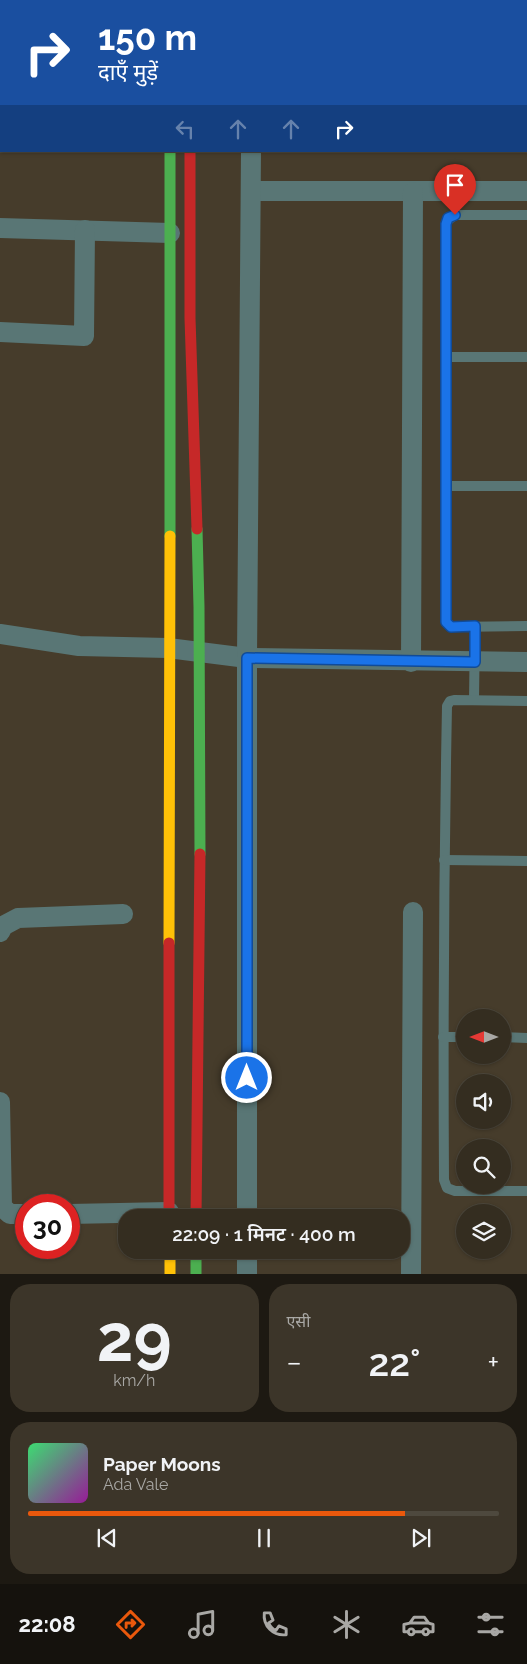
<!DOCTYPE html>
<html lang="hi">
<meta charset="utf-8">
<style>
body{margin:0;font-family:Raleway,"Noto Sans Devanagari",sans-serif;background:#3c3529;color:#f1f3f6;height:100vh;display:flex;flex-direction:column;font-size:19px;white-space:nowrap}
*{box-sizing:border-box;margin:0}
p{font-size:16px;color:#a9a8a5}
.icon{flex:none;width:28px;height:28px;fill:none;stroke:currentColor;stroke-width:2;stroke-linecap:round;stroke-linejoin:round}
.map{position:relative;height:1274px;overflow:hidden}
.drawer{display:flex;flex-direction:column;gap:10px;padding:10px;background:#1d1912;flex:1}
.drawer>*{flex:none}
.guide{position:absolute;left:0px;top:0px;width:528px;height:152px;box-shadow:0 1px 4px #0004,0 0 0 1px #4e493e;background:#1a4fa0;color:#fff;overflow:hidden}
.needle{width:32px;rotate:270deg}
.controls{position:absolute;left:456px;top:1009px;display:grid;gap:10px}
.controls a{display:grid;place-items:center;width:55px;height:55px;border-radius:50%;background:#342d20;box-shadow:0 1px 4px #0004,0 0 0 1px #4e493e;font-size:25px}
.speed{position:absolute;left:15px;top:1194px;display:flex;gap:10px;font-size:25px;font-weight:700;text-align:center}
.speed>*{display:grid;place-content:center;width:65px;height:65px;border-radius:50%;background:#342d20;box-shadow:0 1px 4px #0004,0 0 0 1px #4e493e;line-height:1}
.speed .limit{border:8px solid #d22;background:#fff;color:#111}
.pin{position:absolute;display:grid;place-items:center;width:42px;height:42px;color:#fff;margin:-51px -21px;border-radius:50% 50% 50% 0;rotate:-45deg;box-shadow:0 0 5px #0007}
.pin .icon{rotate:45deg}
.me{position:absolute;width:55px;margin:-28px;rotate:0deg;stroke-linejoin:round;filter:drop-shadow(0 0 4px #0008)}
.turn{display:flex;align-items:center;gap:18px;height:105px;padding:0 15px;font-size:22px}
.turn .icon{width:65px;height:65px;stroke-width:2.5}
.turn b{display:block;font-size:35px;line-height:42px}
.lanes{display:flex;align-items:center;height:48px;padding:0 15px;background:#0003;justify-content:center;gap:25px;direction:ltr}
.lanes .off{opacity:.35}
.big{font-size:38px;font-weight:600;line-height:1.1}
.drawer .tile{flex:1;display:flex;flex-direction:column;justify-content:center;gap:8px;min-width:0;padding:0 18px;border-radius:20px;background:#3c3529}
.drawer .dial{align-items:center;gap:0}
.dial b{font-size:65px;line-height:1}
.song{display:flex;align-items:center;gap:15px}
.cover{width:60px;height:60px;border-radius:8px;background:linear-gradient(135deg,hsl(140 70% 55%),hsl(300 70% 35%))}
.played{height:5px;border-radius:2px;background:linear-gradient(90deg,#ea580c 80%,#4e493e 80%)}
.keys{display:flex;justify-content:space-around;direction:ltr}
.heat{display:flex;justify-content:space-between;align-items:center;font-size:28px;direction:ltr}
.drawer .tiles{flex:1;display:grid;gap:10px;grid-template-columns:1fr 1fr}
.tile:last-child{grid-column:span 2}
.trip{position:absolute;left:118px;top:1209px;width:292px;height:50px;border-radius:20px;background:#342d20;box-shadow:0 1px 4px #0004,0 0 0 1px #4e493e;font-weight:600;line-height:50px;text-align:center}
.dock{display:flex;height:80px;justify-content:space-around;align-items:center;background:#15120d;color:#a9a8a5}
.dock .icon{width:35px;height:35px}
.dock .on{color:#ea580c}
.dock b{font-size:22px;color:#f1f3f6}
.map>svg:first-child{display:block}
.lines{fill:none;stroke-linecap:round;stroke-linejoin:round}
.lane{stroke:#597675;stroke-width:10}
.street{stroke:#597675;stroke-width:20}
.fast{stroke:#4caf50;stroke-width:11}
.slow{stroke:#ffc107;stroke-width:11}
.jam{stroke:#c62828;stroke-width:11}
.route-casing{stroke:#114b97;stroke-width:12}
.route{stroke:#1a73e8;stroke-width:9}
</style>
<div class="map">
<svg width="527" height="1274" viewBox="0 0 527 1274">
<rect width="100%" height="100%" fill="#463c2b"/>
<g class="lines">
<g class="lane">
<polyline points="527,215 455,215 447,221 446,622 451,627 527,626"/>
<polyline points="445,357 527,357"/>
<polyline points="446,486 527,486"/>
<polyline points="474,700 475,626"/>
<path d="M527,701l-73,-1 -4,1 -3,5c-3,158 -4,316 -3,474l3,8 8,3h72"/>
<polyline points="444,860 527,861"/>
<polyline points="443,1037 465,1037"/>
<polyline points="502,1037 527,1038"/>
</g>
<g class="street">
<polyline points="526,22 527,22"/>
<polyline points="251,191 527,191"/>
<polyline points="0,228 170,233"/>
<polyline points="0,332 84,336 85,230"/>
<polyline points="0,634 79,646 168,648 247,658 527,662"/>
<polyline points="411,662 413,192"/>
<polyline points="0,932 3,926 18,918 123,914"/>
<polyline points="0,1102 2,1207 10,1214 26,1214"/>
<polyline points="69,1214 169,1212"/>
<polyline points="247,1218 247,658 251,151"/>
<polyline points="247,1250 247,1274"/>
<polyline points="411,1274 413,912"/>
</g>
<g class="fast">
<polyline points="170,0 170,1"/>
<polyline points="197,529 199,607 200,854"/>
<polyline points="170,536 170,151"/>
<polyline points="196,1250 196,1274"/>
</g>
<g class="slow">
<polyline points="191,0 191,1"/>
<polyline points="169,943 170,536"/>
<polyline points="170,1250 170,1274"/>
</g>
<g class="jam">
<polyline points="190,151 190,318 197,529"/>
<polyline points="169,1218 169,943"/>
<polyline points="196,1218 200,854"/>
</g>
</g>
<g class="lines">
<defs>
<polyline id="route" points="247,1078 247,658 475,662 475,626 451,627 446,622 446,224 448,218 455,215"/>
</defs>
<use href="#route" class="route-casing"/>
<use href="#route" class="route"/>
</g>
</svg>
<div class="controls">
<a><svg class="needle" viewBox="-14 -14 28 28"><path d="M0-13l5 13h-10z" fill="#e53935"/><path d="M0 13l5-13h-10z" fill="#a9a8a5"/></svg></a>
<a><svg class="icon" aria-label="sound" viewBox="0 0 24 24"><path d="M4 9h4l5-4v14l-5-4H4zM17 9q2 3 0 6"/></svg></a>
<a><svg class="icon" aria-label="search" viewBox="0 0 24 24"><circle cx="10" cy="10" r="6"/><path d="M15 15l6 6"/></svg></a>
<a><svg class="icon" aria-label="layers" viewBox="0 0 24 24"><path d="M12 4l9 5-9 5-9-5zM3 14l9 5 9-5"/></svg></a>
</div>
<div class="speed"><div class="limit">30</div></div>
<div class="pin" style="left:455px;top:215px;background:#d93025"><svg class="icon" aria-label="arrive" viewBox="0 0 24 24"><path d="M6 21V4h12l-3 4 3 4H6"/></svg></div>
<svg class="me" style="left:247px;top:1078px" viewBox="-20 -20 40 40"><circle r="17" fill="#1a73e8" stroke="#fff" stroke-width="3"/><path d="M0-11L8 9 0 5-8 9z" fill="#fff"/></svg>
<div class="trip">22:09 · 1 मिनट · 400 m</div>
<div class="guide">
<div class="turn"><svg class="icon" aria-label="right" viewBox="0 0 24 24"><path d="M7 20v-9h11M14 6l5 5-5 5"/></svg><div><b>150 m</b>दाएँ मुड़ें</div></div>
<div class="lanes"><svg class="icon off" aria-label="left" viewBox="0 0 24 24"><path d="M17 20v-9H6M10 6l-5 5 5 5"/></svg><svg class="icon off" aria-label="ahead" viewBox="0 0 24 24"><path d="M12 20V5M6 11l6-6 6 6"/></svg><svg class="icon off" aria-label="ahead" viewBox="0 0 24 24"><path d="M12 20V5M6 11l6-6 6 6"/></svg><svg class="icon" aria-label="right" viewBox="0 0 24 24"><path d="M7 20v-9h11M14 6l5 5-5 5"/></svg></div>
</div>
</div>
<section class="drawer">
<div class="tiles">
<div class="tile dial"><b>29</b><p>km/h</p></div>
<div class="tile"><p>एसी</p>
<div class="heat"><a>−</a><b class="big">22°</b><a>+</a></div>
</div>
<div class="tile">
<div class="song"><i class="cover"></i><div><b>Paper Moons</b><p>Ada Vale</p></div></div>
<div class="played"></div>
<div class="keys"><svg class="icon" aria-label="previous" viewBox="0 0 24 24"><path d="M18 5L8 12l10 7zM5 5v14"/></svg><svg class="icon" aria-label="pause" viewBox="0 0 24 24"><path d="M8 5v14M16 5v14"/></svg><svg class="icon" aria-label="next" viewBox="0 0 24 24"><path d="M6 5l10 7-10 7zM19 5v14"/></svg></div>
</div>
</div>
</section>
<nav class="dock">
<b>22:08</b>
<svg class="icon on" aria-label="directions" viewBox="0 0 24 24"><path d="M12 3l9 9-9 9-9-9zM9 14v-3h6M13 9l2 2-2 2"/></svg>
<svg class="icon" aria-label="music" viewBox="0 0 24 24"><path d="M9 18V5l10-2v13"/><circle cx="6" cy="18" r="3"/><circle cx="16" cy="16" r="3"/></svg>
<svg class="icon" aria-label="phone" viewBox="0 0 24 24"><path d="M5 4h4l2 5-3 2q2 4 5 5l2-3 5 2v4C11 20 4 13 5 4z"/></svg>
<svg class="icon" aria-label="climate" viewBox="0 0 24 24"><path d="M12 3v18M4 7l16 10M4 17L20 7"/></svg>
<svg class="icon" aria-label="car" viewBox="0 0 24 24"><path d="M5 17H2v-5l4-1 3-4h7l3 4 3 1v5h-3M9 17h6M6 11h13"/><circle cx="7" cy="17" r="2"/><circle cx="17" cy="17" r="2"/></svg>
<svg class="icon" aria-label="filters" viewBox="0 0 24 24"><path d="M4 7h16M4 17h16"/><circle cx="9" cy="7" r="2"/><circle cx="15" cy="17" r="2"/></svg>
</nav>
